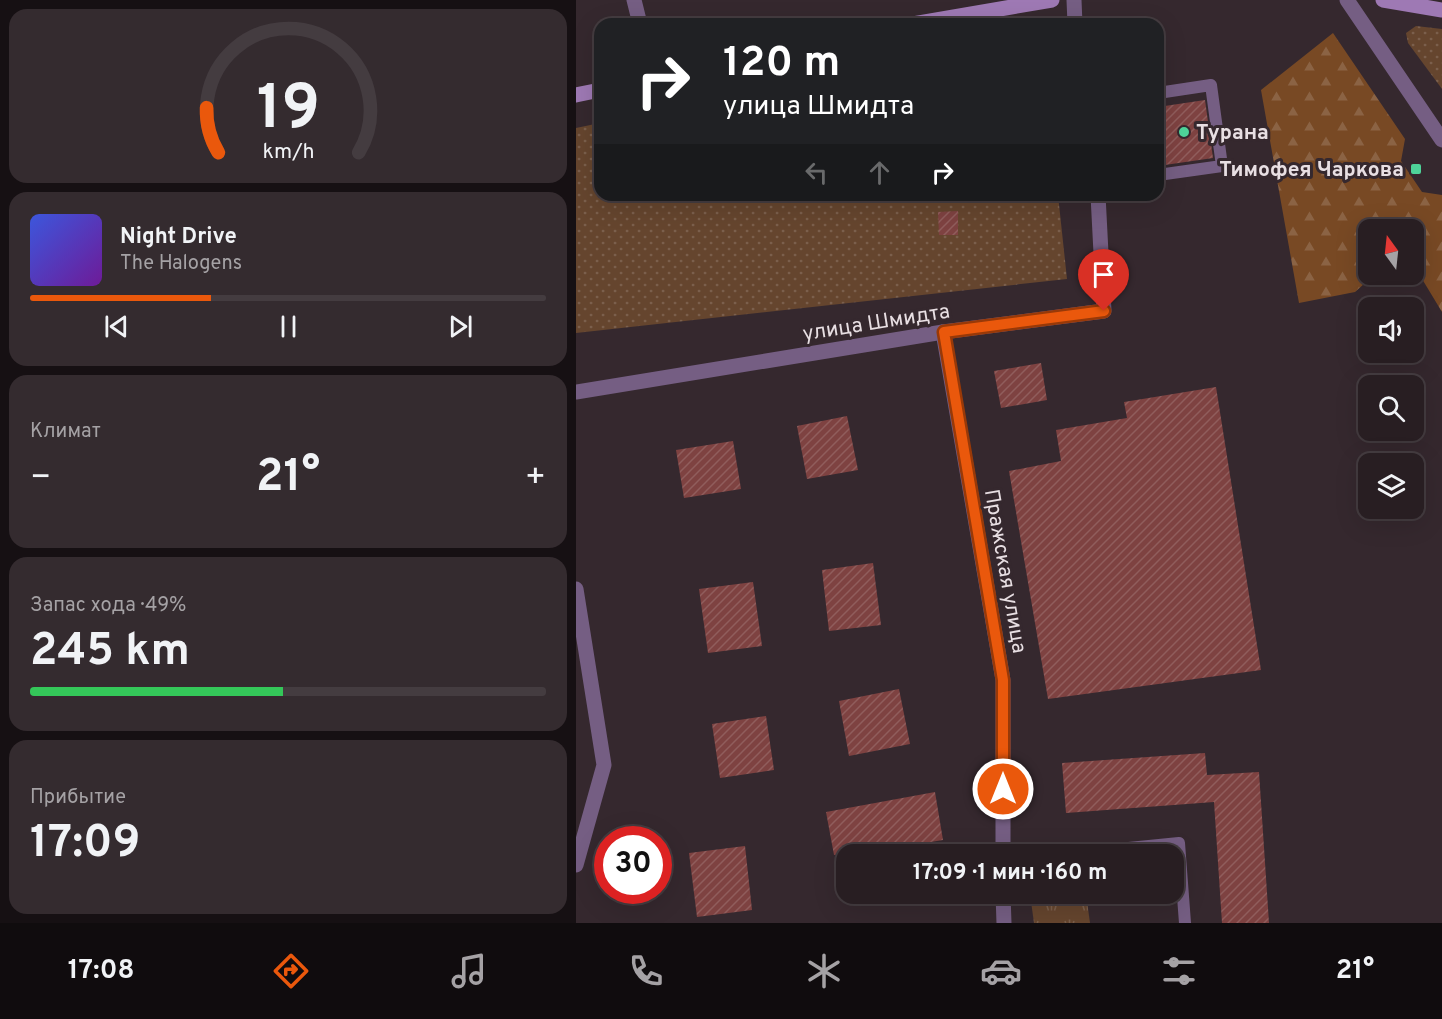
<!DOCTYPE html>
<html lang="ru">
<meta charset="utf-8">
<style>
body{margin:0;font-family:Overpass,sans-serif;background:#342b2f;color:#f1f3f6;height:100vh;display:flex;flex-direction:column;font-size:22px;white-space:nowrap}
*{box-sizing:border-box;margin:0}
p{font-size:20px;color:#a5a2a5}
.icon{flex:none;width:33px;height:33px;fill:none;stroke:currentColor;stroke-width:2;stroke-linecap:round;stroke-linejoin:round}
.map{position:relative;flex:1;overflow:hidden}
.panel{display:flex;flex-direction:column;gap:9px;padding:9px;background:#161013;width:576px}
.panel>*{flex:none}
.top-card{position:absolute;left:18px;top:18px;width:570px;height:183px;border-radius:18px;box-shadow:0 6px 24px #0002,0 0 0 2px #443c40;background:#202124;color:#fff;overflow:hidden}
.needle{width:39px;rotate:345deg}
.tools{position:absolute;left:782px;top:219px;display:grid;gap:12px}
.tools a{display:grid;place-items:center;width:66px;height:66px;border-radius:12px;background:#281e22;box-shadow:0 6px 24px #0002,0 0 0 2px #443c40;font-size:30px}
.speed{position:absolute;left:18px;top:826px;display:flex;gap:12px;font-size:30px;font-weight:700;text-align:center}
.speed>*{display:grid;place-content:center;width:78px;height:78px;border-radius:50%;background:#281e22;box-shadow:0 6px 24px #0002,0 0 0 2px #443c40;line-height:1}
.speed .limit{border:9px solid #d22;background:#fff;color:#111}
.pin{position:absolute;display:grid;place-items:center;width:51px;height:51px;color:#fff;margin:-62px -26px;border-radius:50% 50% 50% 0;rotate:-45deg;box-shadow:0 0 6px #0007}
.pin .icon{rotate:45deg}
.me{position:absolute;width:66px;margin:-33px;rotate:0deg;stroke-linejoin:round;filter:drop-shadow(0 0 4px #0008)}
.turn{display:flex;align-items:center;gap:21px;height:126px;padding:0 30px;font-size:27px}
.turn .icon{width:78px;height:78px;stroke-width:2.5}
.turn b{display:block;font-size:42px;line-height:51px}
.lanes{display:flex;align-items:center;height:57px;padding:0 30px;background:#0003;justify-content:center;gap:30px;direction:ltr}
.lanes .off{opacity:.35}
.big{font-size:45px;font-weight:700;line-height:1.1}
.panel .tile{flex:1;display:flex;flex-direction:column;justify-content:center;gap:9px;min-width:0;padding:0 21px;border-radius:18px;background:#342b2f}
.panel .dial{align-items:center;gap:0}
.dial svg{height:156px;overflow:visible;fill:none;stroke:#443c40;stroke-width:7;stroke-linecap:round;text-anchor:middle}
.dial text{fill:#f1f3f6;stroke:none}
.song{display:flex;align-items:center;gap:18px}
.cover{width:72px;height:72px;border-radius:9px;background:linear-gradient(135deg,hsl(230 70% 55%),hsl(280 70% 35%))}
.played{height:6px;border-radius:3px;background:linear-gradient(90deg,#ea580c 35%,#443c40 35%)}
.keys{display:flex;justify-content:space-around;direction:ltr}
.heat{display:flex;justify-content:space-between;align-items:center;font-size:33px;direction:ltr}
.charge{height:9px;border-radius:4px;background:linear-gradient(90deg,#34c759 49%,#443c40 0)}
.trip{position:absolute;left:260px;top:844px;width:348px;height:60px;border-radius:18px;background:#281e22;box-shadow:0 6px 24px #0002,0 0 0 2px #443c40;font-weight:700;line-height:60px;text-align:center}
.menu{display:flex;height:96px;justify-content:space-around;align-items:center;background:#100c0e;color:#a5a2a5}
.menu .icon{width:42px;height:42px}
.menu .active{color:#ea580c}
.menu b{font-size:27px;color:#f1f3f6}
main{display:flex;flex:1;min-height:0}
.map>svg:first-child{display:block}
.grass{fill:url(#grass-dots)}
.forest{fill:url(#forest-firs)}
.park{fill:url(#park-tufts)}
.building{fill:url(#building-hatch)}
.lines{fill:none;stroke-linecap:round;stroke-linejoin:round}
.service{stroke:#755e83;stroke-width:12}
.minor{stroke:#755e83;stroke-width:15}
.tertiary{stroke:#755e83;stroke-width:15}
.secondary{stroke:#9e79b4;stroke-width:15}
.route-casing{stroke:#983908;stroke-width:15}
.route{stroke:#ea580c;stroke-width:10}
.poi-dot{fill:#4ed399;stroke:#35282e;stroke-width:2}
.labels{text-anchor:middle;stroke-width:6;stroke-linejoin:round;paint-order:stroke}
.poi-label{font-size:21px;font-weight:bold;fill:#e8dfe3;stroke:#35282e;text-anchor:start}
.street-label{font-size:21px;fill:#e8dfe3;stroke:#35282e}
</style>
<main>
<section class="panel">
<div class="tile dial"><svg viewBox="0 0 100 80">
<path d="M14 69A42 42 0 1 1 86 69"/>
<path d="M14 69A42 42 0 0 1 8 46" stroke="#ea580c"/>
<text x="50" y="56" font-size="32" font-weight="700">19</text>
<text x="50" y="72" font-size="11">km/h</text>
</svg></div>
<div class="tile">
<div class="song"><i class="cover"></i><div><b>Night Drive</b><p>The Halogens</p></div></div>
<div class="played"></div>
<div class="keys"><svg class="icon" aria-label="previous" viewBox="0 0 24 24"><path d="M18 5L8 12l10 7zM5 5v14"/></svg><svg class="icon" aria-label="pause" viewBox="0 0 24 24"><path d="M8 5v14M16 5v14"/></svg><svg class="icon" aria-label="next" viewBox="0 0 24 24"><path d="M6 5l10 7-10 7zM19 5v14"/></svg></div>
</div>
<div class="tile"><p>Климат</p>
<div class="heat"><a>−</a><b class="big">21°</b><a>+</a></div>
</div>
<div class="tile"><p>Запас хода · 49%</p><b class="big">245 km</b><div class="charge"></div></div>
<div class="tile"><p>Прибытие</p><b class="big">17:09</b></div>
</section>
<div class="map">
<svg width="866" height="923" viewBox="0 0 866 923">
<defs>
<pattern id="grass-dots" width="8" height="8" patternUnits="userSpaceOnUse" patternTransform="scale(1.5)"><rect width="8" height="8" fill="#65452e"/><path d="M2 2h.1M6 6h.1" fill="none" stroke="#7b5f4c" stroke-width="1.8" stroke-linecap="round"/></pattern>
<pattern id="forest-firs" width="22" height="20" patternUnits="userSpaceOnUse" patternTransform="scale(1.5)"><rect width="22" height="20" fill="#784924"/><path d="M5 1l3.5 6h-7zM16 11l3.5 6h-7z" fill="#8b6344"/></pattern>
<pattern id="park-tufts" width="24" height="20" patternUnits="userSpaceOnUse" patternTransform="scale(1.5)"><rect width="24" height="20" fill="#65452e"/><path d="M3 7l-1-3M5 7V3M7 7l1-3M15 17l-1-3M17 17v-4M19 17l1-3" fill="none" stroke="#7b5f4c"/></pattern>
<pattern id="building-hatch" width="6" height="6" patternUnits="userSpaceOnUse" patternTransform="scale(1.5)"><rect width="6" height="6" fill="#7e4241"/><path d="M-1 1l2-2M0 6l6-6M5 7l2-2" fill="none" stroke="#905d5c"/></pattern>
</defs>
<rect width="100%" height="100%" fill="#35282e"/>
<g class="grass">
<polygon points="840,26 866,29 866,89 832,43 830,33"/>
<polygon points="24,123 24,195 482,195 491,279 0,333 0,128"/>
</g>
<polygon class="forest" points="757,33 829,139 825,161 846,192 866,195 866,312 837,264 837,230 792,230 792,274 798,275 779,292 723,303 685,90"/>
<polygon class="park" points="454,894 510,894 514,923 458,923"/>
<g class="building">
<polygon points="629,100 637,158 582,166 582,107"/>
<polygon points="382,211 382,235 363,235 362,212"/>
<polygon points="465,363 471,400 425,408 418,371"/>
<polygon points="640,387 685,670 472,699 433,471 485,461 480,430 551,418 548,402"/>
<polygon points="271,416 282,470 231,479 221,426"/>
<polygon points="157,441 165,489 108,498 100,450"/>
<polygon points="297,563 305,625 253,631 246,570"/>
<polygon points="177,582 186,646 132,653 123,589"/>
<polygon points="323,689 334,744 273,756 263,701"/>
<polygon points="190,716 198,770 144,778 136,724"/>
<polygon points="629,753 631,775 683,772 693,923 646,923 638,802 490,813 486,763"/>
<polygon points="359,792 367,840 306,850 307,855 258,855 250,812"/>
<polygon points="169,846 176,910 121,917 113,853"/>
</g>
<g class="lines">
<g class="service">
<polyline points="582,93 635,85 646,166 582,175"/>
<polyline points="482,855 603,843 609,923"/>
</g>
<g class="minor">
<polyline points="58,0 64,24"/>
<polyline points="498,0 499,24"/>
<polyline points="367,332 427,680 427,855"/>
<polyline points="0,392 367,332 528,311 522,195"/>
<polyline points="0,589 28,765 0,865"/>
<polyline points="427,894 428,923"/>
</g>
<polyline class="tertiary" points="771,0 866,140"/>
<g class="secondary">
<polyline points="807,0 866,10"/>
<polyline points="337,24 476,0"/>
<polyline points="0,95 24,90"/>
</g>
</g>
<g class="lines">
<defs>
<polyline id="route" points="427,789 427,680 368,332 528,311"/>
</defs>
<use href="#route" class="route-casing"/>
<use href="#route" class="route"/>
</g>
<g class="poi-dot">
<circle cx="608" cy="132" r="6"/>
<rect x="834" y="163" width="12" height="12" rx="3"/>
</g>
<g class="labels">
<g class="poi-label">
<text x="620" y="139">Турана</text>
<text x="828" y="176" text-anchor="end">Тимофея Чаркова</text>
</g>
<g class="street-label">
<text transform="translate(300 322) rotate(-9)" y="7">улица Шмидта</text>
<text transform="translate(430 571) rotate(80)" y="7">Пражская улица</text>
</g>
</g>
</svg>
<div class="tools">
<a><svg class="needle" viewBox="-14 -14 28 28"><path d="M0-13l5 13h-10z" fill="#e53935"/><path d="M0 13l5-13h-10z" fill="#a5a2a5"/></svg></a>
<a><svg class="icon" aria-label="sound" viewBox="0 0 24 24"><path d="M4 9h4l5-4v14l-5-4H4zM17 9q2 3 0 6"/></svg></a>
<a><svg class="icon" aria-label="search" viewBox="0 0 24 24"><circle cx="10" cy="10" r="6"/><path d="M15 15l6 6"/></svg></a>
<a><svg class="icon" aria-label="layers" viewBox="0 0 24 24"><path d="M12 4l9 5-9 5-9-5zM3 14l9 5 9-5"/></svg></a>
</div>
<div class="speed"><div class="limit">30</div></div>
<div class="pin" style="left:528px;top:311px;background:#d93025"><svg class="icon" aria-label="arrive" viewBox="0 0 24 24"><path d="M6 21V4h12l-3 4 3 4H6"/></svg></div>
<svg class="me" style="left:427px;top:789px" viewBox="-20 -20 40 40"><circle r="17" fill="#ea580c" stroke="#fff" stroke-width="3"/><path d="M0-11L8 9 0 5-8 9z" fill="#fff"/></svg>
<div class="trip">17:09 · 1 мин · 160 m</div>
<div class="top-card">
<div class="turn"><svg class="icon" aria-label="right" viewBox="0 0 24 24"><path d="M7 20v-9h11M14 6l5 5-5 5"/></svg><div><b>120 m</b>улица Шмидта</div></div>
<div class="lanes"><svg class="icon off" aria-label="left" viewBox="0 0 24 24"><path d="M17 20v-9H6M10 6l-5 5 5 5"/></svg><svg class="icon off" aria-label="ahead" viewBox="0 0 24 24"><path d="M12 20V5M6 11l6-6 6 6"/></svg><svg class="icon" aria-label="right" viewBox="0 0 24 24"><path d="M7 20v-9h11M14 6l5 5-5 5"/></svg></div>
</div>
</div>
</main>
<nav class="menu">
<b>17:08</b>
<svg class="icon active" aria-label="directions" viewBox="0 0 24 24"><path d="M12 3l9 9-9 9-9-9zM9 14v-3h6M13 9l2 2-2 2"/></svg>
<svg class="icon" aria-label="music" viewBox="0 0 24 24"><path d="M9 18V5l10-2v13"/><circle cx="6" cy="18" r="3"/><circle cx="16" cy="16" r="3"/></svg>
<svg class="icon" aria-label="phone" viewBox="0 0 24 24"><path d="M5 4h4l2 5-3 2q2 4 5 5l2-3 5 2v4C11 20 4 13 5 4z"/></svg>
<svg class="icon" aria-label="climate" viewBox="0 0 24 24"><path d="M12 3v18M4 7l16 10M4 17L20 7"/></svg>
<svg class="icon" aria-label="car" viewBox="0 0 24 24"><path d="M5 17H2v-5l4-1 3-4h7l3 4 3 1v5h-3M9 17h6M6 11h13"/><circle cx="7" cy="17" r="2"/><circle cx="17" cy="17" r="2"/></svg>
<svg class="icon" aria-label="filters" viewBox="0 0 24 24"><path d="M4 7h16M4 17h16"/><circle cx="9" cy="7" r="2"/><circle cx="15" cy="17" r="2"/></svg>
<b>21°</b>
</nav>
